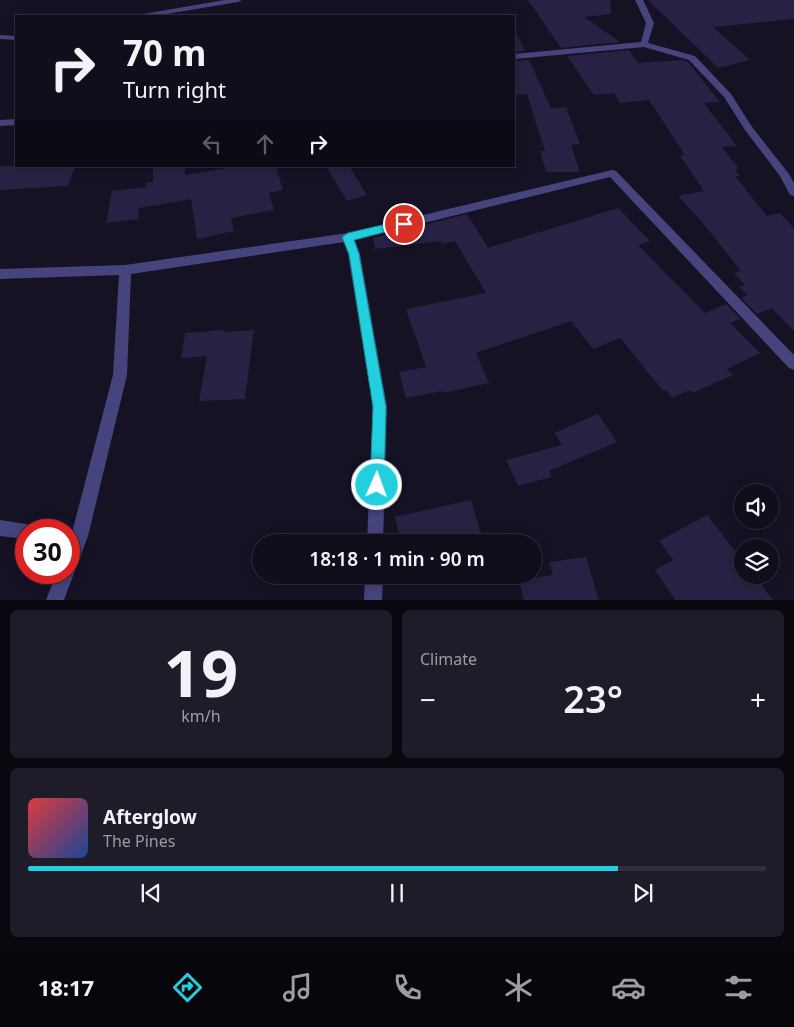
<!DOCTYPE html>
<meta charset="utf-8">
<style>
body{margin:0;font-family:"Noto Sans",sans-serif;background:#1e1c28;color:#f1f3f6;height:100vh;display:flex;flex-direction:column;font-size:19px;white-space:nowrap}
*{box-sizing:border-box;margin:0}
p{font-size:16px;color:#9c9ca3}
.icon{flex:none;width:28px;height:28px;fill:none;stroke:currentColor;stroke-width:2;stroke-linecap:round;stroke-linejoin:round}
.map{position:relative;height:600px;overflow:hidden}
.sheet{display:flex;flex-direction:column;gap:10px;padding:10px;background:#09080f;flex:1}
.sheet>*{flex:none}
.hud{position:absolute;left:15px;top:15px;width:500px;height:152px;border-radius:0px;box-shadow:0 2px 12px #0003,0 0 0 1px #302e3a;background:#100e1b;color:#f1f3f6;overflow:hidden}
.buttons{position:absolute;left:734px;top:484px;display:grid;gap:10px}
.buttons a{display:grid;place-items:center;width:45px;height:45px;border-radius:50%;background:#100e1b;box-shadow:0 2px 12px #0003,0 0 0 1px #302e3a;font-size:25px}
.speed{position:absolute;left:15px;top:519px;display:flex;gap:10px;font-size:25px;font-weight:700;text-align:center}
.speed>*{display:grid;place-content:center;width:65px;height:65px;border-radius:50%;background:#100e1b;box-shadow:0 2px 12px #0003,0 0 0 1px #302e3a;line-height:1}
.speed .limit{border:8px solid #d22;background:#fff;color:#111}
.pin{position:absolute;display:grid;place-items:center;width:42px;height:42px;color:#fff;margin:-21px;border:2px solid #fff;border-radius:50%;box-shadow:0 1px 5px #0007}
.me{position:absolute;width:55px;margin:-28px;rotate:2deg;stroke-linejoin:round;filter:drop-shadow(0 0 4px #0008)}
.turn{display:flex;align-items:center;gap:18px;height:105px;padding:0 25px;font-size:22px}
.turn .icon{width:65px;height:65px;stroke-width:2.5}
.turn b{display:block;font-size:35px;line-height:42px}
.lanes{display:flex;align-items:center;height:48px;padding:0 25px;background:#0003;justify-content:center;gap:25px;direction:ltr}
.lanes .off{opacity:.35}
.big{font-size:38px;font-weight:600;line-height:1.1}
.sheet .widget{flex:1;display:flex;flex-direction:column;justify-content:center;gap:8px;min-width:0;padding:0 18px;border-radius:8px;background:#1e1c28}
.sheet .dial{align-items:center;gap:0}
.dial b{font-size:65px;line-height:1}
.song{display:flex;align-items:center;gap:15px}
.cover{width:60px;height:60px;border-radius:8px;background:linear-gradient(135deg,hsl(0 70% 55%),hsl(220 70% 35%))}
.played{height:5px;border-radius:2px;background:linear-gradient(90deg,#21cfdf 80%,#302e3a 80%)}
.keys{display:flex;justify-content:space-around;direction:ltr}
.heat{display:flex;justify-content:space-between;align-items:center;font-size:28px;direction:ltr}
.sheet .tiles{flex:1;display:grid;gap:10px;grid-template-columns:1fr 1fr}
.widget:last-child{grid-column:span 2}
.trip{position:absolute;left:252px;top:534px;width:290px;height:50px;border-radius:25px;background:#100e1b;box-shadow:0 2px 12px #0003,0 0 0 1px #302e3a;font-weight:600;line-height:50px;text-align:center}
.tab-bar{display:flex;height:80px;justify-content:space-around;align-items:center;background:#06060b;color:#9c9ca3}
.tab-bar .icon{width:35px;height:35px}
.tab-bar .current{color:#21cfdf}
.tab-bar b{font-size:22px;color:#f1f3f6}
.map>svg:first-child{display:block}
.building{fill:#282143}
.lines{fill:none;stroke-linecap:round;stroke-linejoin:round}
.street{fill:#46447d;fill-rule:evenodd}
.route{fill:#21cfdf;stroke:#158791}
</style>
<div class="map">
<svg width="794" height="600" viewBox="0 0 794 600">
<rect width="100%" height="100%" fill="#151224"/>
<g class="building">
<polygon points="528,0 610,0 611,14 584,17 620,42 561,48"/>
<polygon points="648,0 794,0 794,19 713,27 750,60 718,68"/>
<polygon points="514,28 525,51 514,52"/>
<polygon points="629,50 638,63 683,60 688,62 720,102 704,103 737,146 722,147 739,169 735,169 740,176 735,176 767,216 780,213 794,228 794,331 772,308 757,314 741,298 747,295 739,287 745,285 734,273 741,271 702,222 678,196 704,191 680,156 685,155 649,100 620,103 614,93 594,95 567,56"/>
<polygon points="529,60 551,108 566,107 580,144 571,145 580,172 546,172 540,151 545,151 527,94 514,95 514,61"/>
<polygon points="0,166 75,166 68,186 0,190"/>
<polygon points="153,166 185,166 185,175 239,166 276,166 283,190 269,193 274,210 231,218 234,231 197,239 191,199 139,208 138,219 106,223 112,191 146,187 146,183 153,182"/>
<polygon points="326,166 349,166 367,195 347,201"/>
<polygon points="618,208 650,241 638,245 705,313 726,304 741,319 730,323 760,353 727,369 733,375 692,393 690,390 672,398 666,390 663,391 620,338 593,349 571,321 476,353 489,383 443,393 442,391 406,398 399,372 426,367 406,309 486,293 455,241 442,244 441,241 375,249 373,238 467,214 488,248"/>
<polygon points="225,330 225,332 254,330 245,399 199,401 207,356 181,358 185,333"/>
<polygon points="598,414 617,442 549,471 552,477 518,486 506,460 562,445 554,433"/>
<polygon points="471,500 482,537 458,542 401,542 395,517"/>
<polygon points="707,515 742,560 742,575 754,575 773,600 675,600 655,570 673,560 659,541"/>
<polygon points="586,557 599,600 524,600 519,580 553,575 549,562"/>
</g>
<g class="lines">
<g class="street">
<polygon points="225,0 242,0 238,2 155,16 139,16 143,14"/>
<polygon points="635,0 643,0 654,23 648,43 695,56 731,94 752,127 789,174 794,183 794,196 790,195 780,176 745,130 724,97 689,60 644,47 514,59 514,54 641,42 646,23"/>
<polygon points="0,35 16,36 16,40 0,39"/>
<polygon points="16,119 16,125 0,126 0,120"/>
<polygon points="612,170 616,171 794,355 794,370 789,368 610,177 355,240 360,254 387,407 383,542 367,542 373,407 348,254 344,242 131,274 127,375 88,536 64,600 46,600 57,572 69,572 69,544 113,375 119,275 0,279 0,269 125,265 348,233"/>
<polygon points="0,520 32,525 34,530 26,530 26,539 0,536"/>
<polygon points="365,575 383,575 382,600 364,600"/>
</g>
</g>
<polygon class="route" points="404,220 408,221 408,226 354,240 359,254 386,407 384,485 382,490 377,492 372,490 370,485 373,407 349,254 342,237 348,233"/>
</svg>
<div class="buttons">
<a><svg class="icon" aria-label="sound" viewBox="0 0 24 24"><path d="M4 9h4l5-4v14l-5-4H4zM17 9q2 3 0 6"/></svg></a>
<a><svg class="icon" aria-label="layers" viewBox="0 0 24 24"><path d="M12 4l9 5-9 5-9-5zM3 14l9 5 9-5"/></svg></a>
</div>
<div class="speed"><div class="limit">30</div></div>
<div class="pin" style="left:404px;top:224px;background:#d93025"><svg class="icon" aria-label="arrive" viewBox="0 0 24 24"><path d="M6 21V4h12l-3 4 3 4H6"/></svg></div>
<svg class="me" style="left:377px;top:485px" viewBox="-20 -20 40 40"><circle r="17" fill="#21cfdf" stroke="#fff" stroke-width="3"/><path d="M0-11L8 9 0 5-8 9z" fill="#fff"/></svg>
<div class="trip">18:18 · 1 min · 90 m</div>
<div class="hud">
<div class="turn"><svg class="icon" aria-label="right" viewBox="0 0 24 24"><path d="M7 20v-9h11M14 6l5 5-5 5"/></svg><div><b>70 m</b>Turn right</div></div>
<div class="lanes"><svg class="icon off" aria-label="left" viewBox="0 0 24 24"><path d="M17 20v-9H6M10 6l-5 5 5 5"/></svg><svg class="icon off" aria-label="ahead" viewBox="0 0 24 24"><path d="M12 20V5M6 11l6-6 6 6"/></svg><svg class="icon" aria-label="right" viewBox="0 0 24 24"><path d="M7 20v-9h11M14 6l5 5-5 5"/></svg></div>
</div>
</div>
<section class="sheet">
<div class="tiles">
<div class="widget dial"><b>19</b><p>km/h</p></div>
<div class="widget"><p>Climate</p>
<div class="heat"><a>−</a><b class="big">23°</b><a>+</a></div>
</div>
<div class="widget">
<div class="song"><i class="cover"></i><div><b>Afterglow</b><p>The Pines</p></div></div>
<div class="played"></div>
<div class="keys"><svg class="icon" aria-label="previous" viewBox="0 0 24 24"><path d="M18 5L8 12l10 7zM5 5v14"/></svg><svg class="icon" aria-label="pause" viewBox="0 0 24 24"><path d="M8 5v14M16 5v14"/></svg><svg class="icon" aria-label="next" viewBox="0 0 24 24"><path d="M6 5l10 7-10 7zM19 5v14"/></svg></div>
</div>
</div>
</section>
<nav class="tab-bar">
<b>18:17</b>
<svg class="icon current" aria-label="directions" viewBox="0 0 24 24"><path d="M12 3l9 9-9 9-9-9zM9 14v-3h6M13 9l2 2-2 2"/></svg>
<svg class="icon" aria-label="music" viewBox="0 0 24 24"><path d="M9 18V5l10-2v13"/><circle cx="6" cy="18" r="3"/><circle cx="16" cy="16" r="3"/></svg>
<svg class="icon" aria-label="phone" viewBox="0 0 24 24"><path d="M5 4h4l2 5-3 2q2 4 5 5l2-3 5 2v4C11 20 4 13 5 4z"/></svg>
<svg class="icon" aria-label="climate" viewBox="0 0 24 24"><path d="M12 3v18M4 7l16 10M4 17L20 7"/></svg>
<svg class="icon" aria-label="car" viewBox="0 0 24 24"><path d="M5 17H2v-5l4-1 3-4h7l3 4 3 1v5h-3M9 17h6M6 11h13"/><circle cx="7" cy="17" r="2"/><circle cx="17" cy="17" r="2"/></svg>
<svg class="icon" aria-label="filters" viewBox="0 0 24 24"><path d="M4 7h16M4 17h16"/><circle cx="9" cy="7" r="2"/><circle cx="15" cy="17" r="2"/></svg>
</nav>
